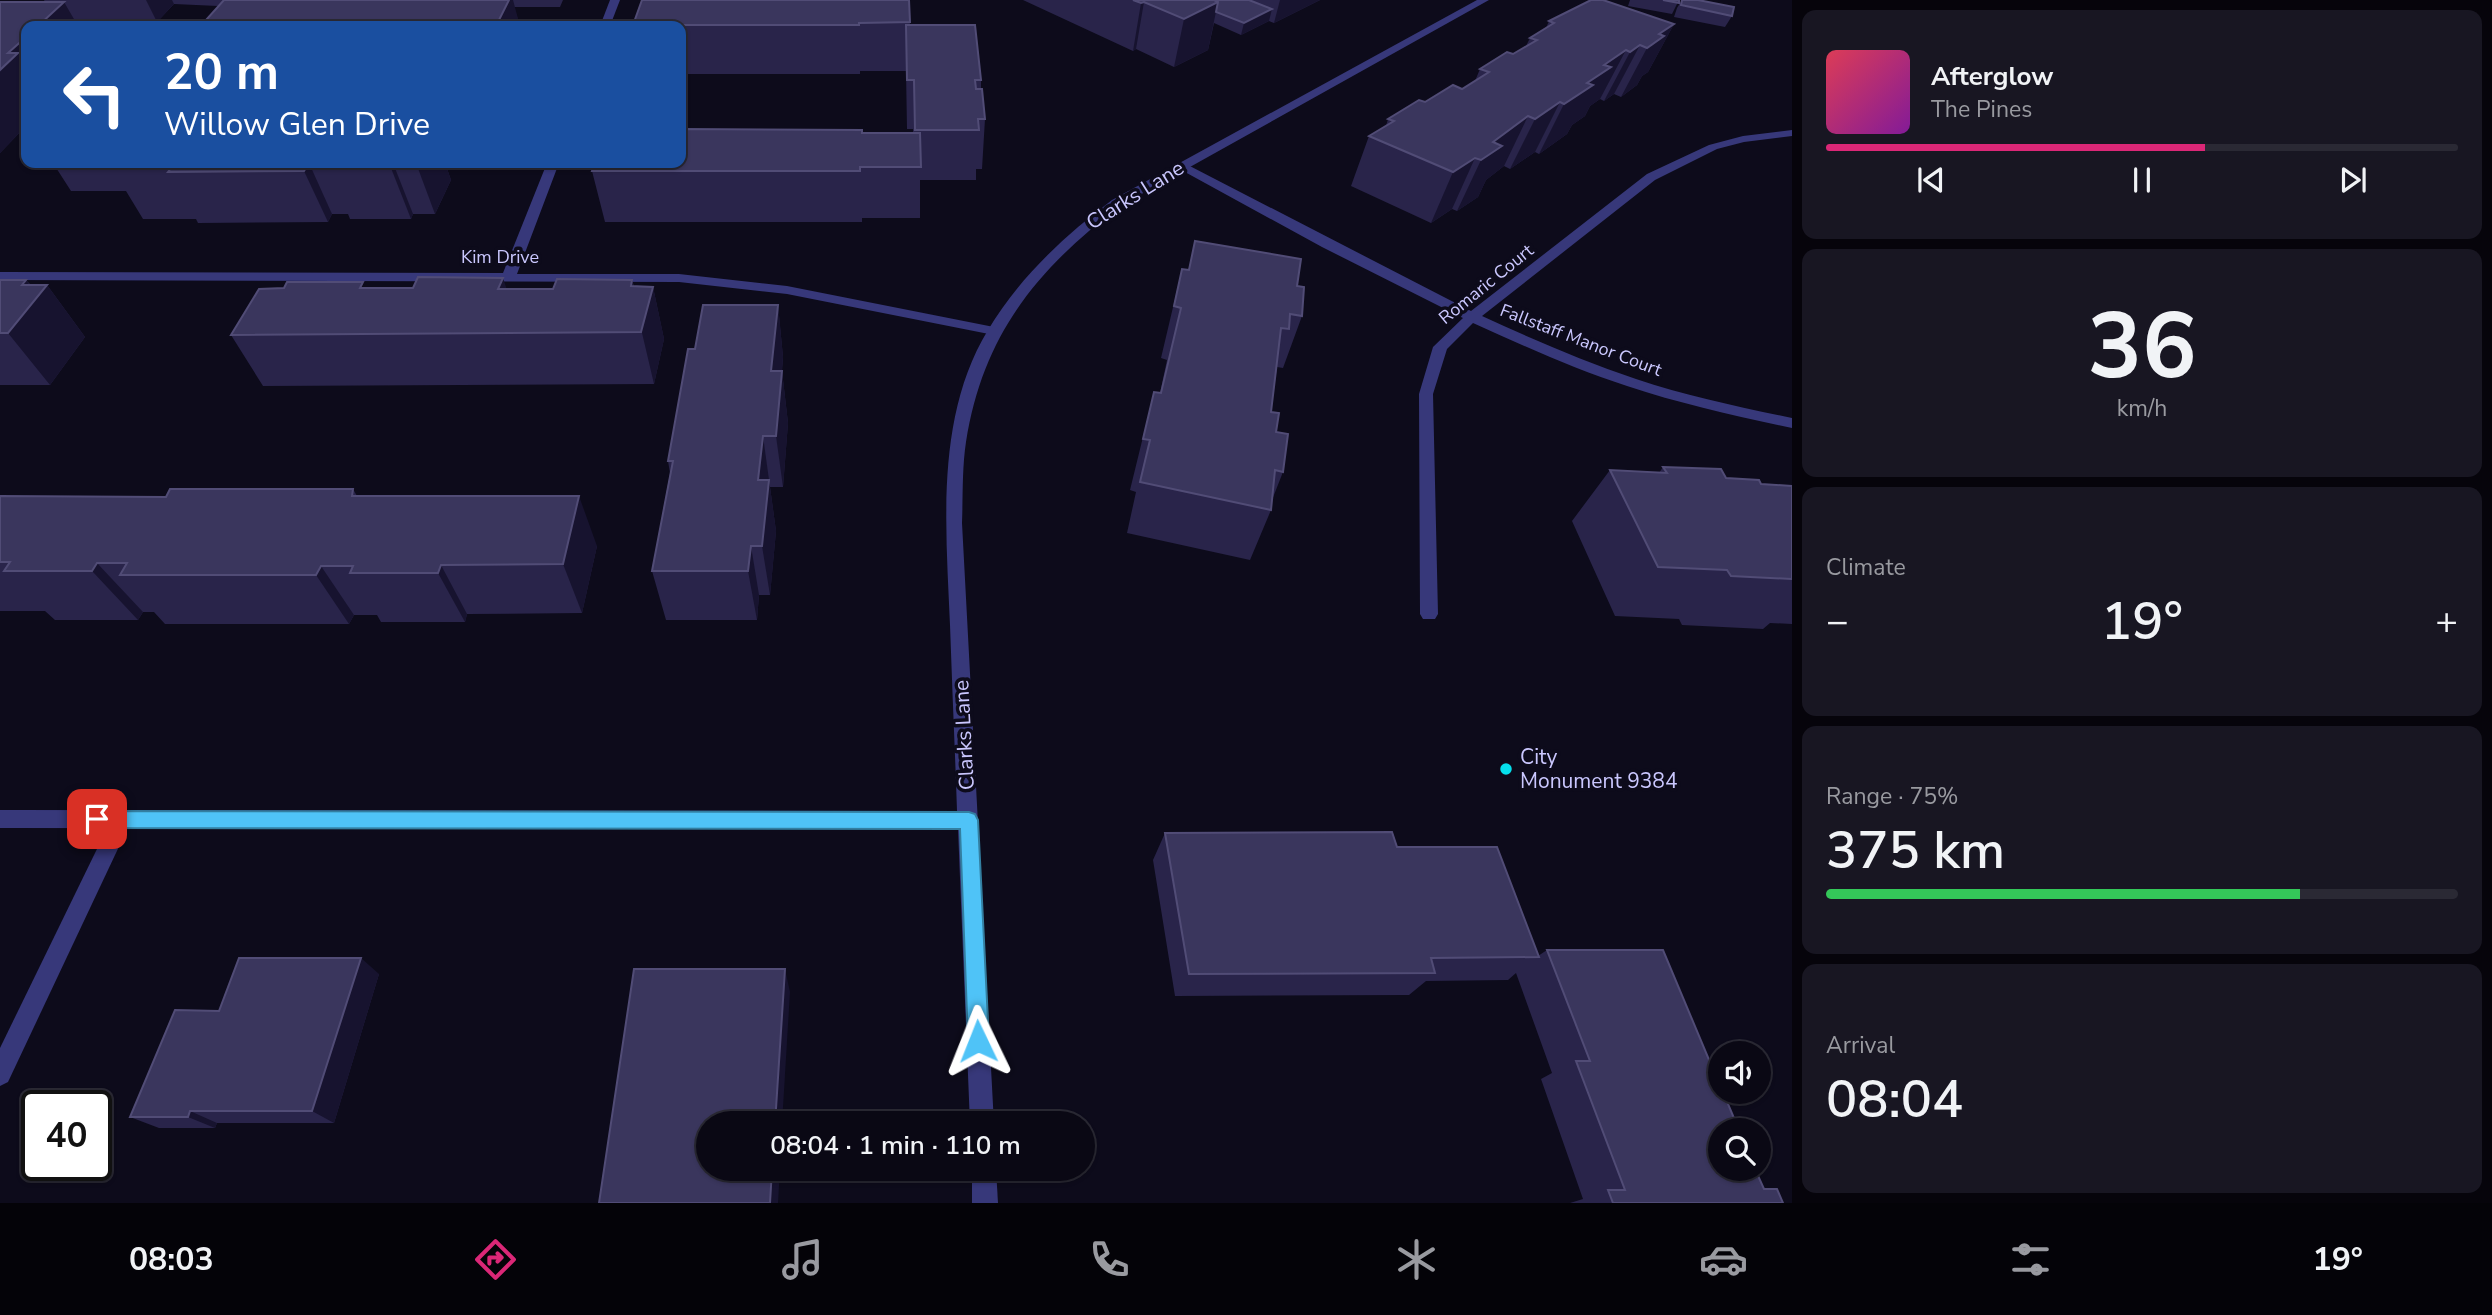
<!DOCTYPE html>
<meta charset="utf-8">
<style>
body{margin:0;font-family:"Nunito Sans",sans-serif;background:#181622;color:#f1f3f6;height:100vh;display:flex;flex-direction:column;font-size:26px;white-space:nowrap}
*{box-sizing:border-box;margin:0}
p{font-size:23px;color:#999aa0}
.icon{flex:none;width:38px;height:38px;fill:none;stroke:currentColor;stroke-width:2;stroke-linecap:round;stroke-linejoin:round}
.map{position:relative;flex:1;overflow:hidden}
.panel{display:flex;flex-direction:column;gap:10px;padding:10px;background:#06040b;width:700px}
.panel>*{flex:none}
.guide{position:absolute;left:21px;top:21px;width:665px;height:147px;border-radius:14px;box-shadow:0 2px 5px #0004,0 0 0 2px #2a2934;background:#1a4fa0;color:#fff;overflow:hidden}
.buttons{position:absolute;left:1708px;top:1041px;display:grid;gap:14px}
.buttons a{display:grid;place-items:center;width:63px;height:63px;border-radius:50%;background:#0a0814;box-shadow:0 2px 5px #0004,0 0 0 2px #2a2934;font-size:35px}
.speed{position:absolute;left:21px;top:1090px;display:flex;gap:14px;font-size:35px;font-weight:700;text-align:center}
.speed>*{display:grid;place-content:center;width:91px;height:91px;border-radius:50%;background:#0a0814;box-shadow:0 2px 5px #0004,0 0 0 2px #2a2934;line-height:1}
.speed .limit{border:4px solid #111;border-radius:10px;background:#fff;color:#111}
.pin{position:absolute;display:grid;place-items:center;width:60px;height:60px;color:#fff;margin:-30px;border-radius:14px;box-shadow:0 4px 10px #0006}
.me{position:absolute;width:77px;margin:-38px;rotate:358deg;stroke-linejoin:round;filter:drop-shadow(0 0 5px #0008)}
.turn{display:flex;align-items:center;gap:24px;height:147px;padding:0 28px;font-size:32px}
.turn .icon{width:91px;height:91px;stroke-width:2.5}
.turn b{display:block;font-size:49px;line-height:60px}
.big{font-size:52px;font-weight:600;line-height:1.1}
.panel .tile{flex:1;display:flex;flex-direction:column;justify-content:center;gap:10px;min-width:0;padding:0 24px;border-radius:14px;background:#181622}
.panel .dial{align-items:center;gap:0}
.dial b{font-size:91px;line-height:1}
.song{display:flex;align-items:center;gap:21px}
.cover{width:84px;height:84px;border-radius:10px;background:linear-gradient(135deg,hsl(350 70% 55%),hsl(290 70% 35%))}
.played{height:7px;border-radius:4px;background:linear-gradient(90deg,#db2777 60%,#2a2934 60%)}
.keys{display:flex;justify-content:space-around;direction:ltr}
.heat{display:flex;justify-content:space-between;align-items:center;font-size:38px;direction:ltr}
.charge{height:10px;border-radius:5px;background:linear-gradient(90deg,#34c759 75%,#2a2934 0)}
.trip{position:absolute;left:696px;top:1111px;width:399px;height:70px;border-radius:35px;background:#0a0814;box-shadow:0 2px 5px #0004,0 0 0 2px #2a2934;font-weight:600;line-height:70px;text-align:center}
.menu{display:flex;height:112px;justify-content:space-around;align-items:center;background:#040308;color:#999aa0}
.menu .icon{width:49px;height:49px}
.menu .active{color:#db2777}
.menu b{font-size:32px;color:#f1f3f6}
main{display:flex;flex:1;min-height:0}
.map>svg:first-child{display:block}
.lines{fill:none;stroke-linecap:round;stroke-linejoin:round}
.minor{fill:#37387a;fill-rule:evenodd}
.tertiary{fill:#37387a;fill-rule:evenodd}
.wall{fill:#29244a}
.shaded-wall{fill:#17132f}
.building{fill:#3a365d;stroke:#514c76;stroke-width:2}
.route{fill:#4fc3f7;stroke:#337fa1;stroke-width:2}
.poi-dot{fill:#05dfec;stroke:#0d0b1b;stroke-width:2.5}
.labels{text-anchor:middle;stroke-width:7;stroke-linejoin:round;paint-order:stroke}
.far-street-label{font-size:18px;fill:#cac7fe;stroke:#0d0b1b}
.street-label{font-size:21px;fill:#cac7fe;stroke:#0d0b1b}
.poi-label{font-size:21px;fill:#cac7fe;stroke:#0d0b1b;text-anchor:start}
</style>
<main>
<div class="map">
<svg width="1792" height="1203" viewBox="0 0 1792 1203">
<rect width="100%" height="100%" fill="#0d0b1b"/>
<g class="lines">
<g class="minor">
<polygon points="610,0 620,0 610,26 600,26"/>
<path d="M1792,130v6l-48,6 -27,7 -62,31 -173,136c50,23 101,45 154,63 51,17 103,28 156,39v10c-56,-12 -111,-24 -165,-42 -53,-17 -103,-40 -154,-63l-26,26 -14,45 5,220 -3,5h-12l-3,-5 -1,-220 14,-47 30,-29 -141,-71 -148,-81 10,-3 287,148 176,-137 62,-29 34,-9z"/>
<polygon points="547,163 559,163 517,274 679,274 787,286 994,327 1001,331 994,335 787,294 679,282 0,280 0,272 503,273"/>
<polygon points="122,810 129,812 132,819 8,1082 0,1086 0,1048 115,812"/>
</g>
<g class="tertiary">
<path d="M1477,0h12l-369,206c-84,64 -137,129 -154,236 -4,26 -3,55 -4,81l32,601h-24l-12,-295 -958,-1v-18l957,1c-2,-62 -5,-124 -7,-186 -4,-97 -15,-208 38,-295 31,-52 76,-94 124,-130z"/>
<polygon points="972,1169 996,1169 998,1203 972,1203"/>
</g>
</g>
<g class="wall">
<polygon points="44,0 563,0 560,7 514,7 520,26 209,26 206,20 218,6 174,4 157,22 75,22 78,26 26,26 26,126 0,153 0,2 45,2"/>
<polygon points="909,0 910,25 981,80 981,89 985,119 982,169 976,169 976,180 920,180 920,218 862,218 862,222 605,222 592,171 862,133 913,133 913,129 907,129 906,71 860,71 860,74 681,74 681,26 633,25"/>
<polygon points="1023,0 1320,0 1274,23 1269,21 1241,35 1214,23 1208,50 1174,67 1136,49 1133,51"/>
<polygon points="1630,0 1679,0 1672,14 1628,6"/>
<polygon points="1682,0 1698,0 1732,16 1725,27 1674,17 1677,8"/>
<polygon points="1549,21 1674,24 1648,72 1642,76 1637,85 1621,97 1614,94 1604,101 1600,99 1590,106 1585,116 1572,125 1567,134 1539,154 1535,152 1510,169 1504,166 1486,180 1478,197 1457,211 1452,209 1431,223 1351,186 1369,136 1386,126 1388,119 1425,102 1462,89 1475,81 1480,69 1513,54 1526,46 1530,38 1546,28"/>
<polygon points="53,163 445,163 451,180 435,214 413,214 411,219 350,219 348,214 332,214 328,222 198,223 196,219 143,219 126,191 71,191"/>
<polygon points="1182,269 1297,286 1302,316 1283,368 1277,367 1271,412 1276,432 1283,472 1272,500 1271,510 1250,560 1127,533 1136,492 1130,490 1154,392 1160,393 1167,360 1161,358"/>
<polygon points="0,280 26,280 31,285 47,285 85,337 50,385 0,385"/>
<polygon points="632,280 634,286 653,287 664,339 654,384 263,386 231,335 366,288 553,289"/>
<polygon points="778,305 783,357 782,371 788,423 783,487 770,487 776,531 770,595 759,595 757,620 666,620 652,571 670,473 668,461 695,349"/>
<polygon points="1663,467 1761,484 1792,486 1792,624 1770,623 1763,629 1682,625 1679,619 1615,616 1572,521 1610,470 1659,473"/>
<polygon points="353,489 357,496 597,546 582,613 467,614 465,622 381,622 377,615 354,615 349,624 165,624 154,612 143,612 138,620 55,620 45,611 0,611 0,496 166,497"/>
<polygon points="1165,833 1397,847 1538,956 1547,950 1764,1189 1783,1203 1570,1203 1583,1199 1541,1079 1552,1073 1516,973 1508,980 1426,981 1409,995 1175,996 1153,860"/>
<polygon points="379,974 334,1123 217,1123 215,1128 159,1128 130,1117 219,1011"/>
</g>
<g class="shaded-wall">
<polygon points="146,0 172,0 174,4 157,22"/>
<polygon points="509,0 513,0 520,26 501,26 499,20"/>
<polygon points="1280,0 1320,0 1274,23"/>
<polygon points="64,2 78,26 38,26"/>
<polygon points="1144,2 1136,49 1133,51 1141,3"/>
<polygon points="1218,2 1208,50 1174,67 1184,19"/>
<polygon points="1272,9 1269,21 1241,35 1244,23"/>
<polygon points="409,20 411,26 405,26"/>
<polygon points="1674,24 1648,72 1642,76 1637,85 1621,97 1647,48 1659,34"/>
<polygon points="26,37 26,126 0,153 0,70 8,53"/>
<polygon points="1640,45 1614,94 1604,101 1630,52"/>
<polygon points="1626,50 1600,99 1590,106 1585,116 1572,125 1567,134 1539,154 1564,104 1587,83 1604,65"/>
<polygon points="1560,102 1535,152 1510,169 1535,119"/>
<polygon points="1528,116 1504,166 1486,180 1478,197 1457,211 1481,160 1493,142"/>
<polygon points="1475,158 1452,209 1431,223 1453,172"/>
<polygon points="309,163 332,214 328,222 304,171"/>
<polygon points="393,163 413,214 411,219 391,168"/>
<polygon points="416,163 445,163 451,180 435,214"/>
<polygon points="503,278 520,329 498,289"/>
<polygon points="26,280 38,296 47,285 85,337 50,385 8,333 22,285"/>
<polygon points="632,280 643,326 653,287 664,339 654,384 631,286"/>
<polygon points="778,305 783,357 777,423 771,371"/>
<polygon points="782,371 788,423 783,487 776,436"/>
<polygon points="763,436 776,531 770,595 762,546 758,480"/>
<polygon points="579,496 597,546 582,613 563,564"/>
<polygon points="751,546 759,595 757,620 748,571"/>
<polygon points="97,563 143,612 138,620 92,571"/>
<polygon points="441,565 467,614 465,622 438,573"/>
<polygon points="321,566 354,615 349,624 316,575"/>
<polygon points="361,958 379,974 334,1123 312,1111"/>
<polygon points="785,969 790,992 782,1124 775,1124"/>
<polygon points="190,1111 217,1123 215,1128 188,1117"/>
<polygon points="772,1169 780,1169 778,1203 770,1203"/>
</g>
<g class="building">
<polygon points="224,0 509,0 499,20 409,20 405,26 291,25 296,20 206,20"/>
<polygon points="642,0 909,0 910,22 859,23 859,25 633,25"/>
<polygon points="1133,0 1214,0 1218,2 1184,19 1144,2 1141,3"/>
<polygon points="1215,0 1249,0 1272,9 1244,23 1216,12 1218,2"/>
<polygon points="1591,0 1603,0 1674,24 1659,34 1664,36 1647,48 1640,45 1630,52 1626,50 1604,65 1611,67 1587,83 1593,85 1564,104 1560,102 1535,119 1528,116 1493,142 1502,146 1481,160 1475,158 1453,172 1369,136 1394,121 1388,119 1419,100 1425,102 1453,85 1462,89 1489,72 1480,69 1507,52 1513,54 1537,40 1530,38 1554,23 1549,21"/>
<polygon points="1663,0 1679,0 1679,3"/>
<polygon points="1682,0 1698,0 1734,7 1732,16 1681,5"/>
<polygon points="0,2 64,2 38,26 26,26 26,37 8,53 18,53 0,70"/>
<polygon points="906,25 975,25 981,80 975,80 976,89 982,89 985,119 978,119 979,130 915,130 914,80 907,80"/>
<polygon points="681,129 862,130 862,133 920,133 921,167 860,167 860,171 592,171 595,163 681,163"/>
<polygon points="115,163 416,163 393,163 391,168 327,168 330,163 309,163 304,171 168,172 171,168 111,168"/>
<polygon points="1195,241 1301,259 1297,286 1304,287 1302,316 1290,314 1289,329 1281,328 1271,412 1279,413 1276,432 1288,434 1283,472 1275,470 1271,510 1140,482 1150,440 1143,439 1154,392 1161,393 1181,308 1174,306 1182,269 1189,270"/>
<polygon points="418,277 503,278 498,289 553,289 557,279 632,280 631,286 653,287 641,332 231,335 259,289 284,288 287,282 363,282 360,288 413,288"/>
<polygon points="0,280 26,280 22,285 47,285 8,333 0,333"/>
<polygon points="703,305 778,305 771,371 782,371 776,436 763,436 758,480 769,480 762,546 751,546 748,571 652,571 673,461 668,461 688,349 695,349"/>
<polygon points="1663,467 1721,469 1726,478 1759,480 1761,484 1792,486 1792,579 1731,576 1727,570 1658,567 1610,470 1667,473"/>
<polygon points="170,489 353,489 352,496 579,496 563,564 441,565 438,573 350,573 353,566 321,566 316,575 120,575 127,563 97,563 92,571 4,571 10,562 0,562 0,496 166,497"/>
<polygon points="1392,832 1397,847 1497,847 1539,957 1431,958 1435,973 1189,974 1165,833"/>
<polygon points="1547,950 1663,950 1720,1086 1720,1092 1723,1092 1739,1130 1720,1130 1720,1169 1755,1169 1764,1189 1777,1189 1783,1203 1613,1203 1608,1190 1625,1190 1576,1061 1590,1061"/>
<polygon points="239,958 361,958 312,1111 190,1111 188,1117 130,1117 175,1010 219,1011"/>
<polygon points="634,969 785,969 775,1124 709,1124 709,1169 772,1169 770,1203 599,1203"/>
</g>
<polygon class="route" points="97,811 969,812 975,814 978,820 989,1041 986,1048 978,1051 971,1048 968,1041 960,829 97,828 91,825 88,819 91,813"/>
<circle class="poi-dot" cx="1506" cy="769" r="7"/>
<g class="labels">
<g class="far-street-label">
<text x="500" y="263">Kim Drive</text>
<text transform="translate(1486 284) rotate(-39)" y="6">Romaric Court</text>
<text transform="translate(1581 340) rotate(21)" y="6">Fallstaff Manor Court</text>
</g>
<g class="street-label">
<text transform="translate(1135 195) rotate(-32)" y="7">Clarks Lane</text>
<text transform="translate(964 735) rotate(-93)" y="7">Clarks Lane</text>
</g>
<g class="poi-label">
<text x="1520" y="764">City<tspan x="1520" dy="24">Monument 9384</tspan></text>
</g>
</g>
</svg>
<div class="buttons">
<a><svg class="icon" aria-label="sound" viewBox="0 0 24 24"><path d="M4 9h4l5-4v14l-5-4H4zM17 9q2 3 0 6"/></svg></a>
<a><svg class="icon" aria-label="search" viewBox="0 0 24 24"><circle cx="10" cy="10" r="6"/><path d="M15 15l6 6"/></svg></a>
</div>
<div class="speed"><div class="limit">40</div></div>
<div class="pin" style="left:97px;top:819px;background:#d93025"><svg class="icon" aria-label="arrive" viewBox="0 0 24 24"><path d="M6 21V4h12l-3 4 3 4H6"/></svg></div>
<svg class="me" style="left:978px;top:1041px" viewBox="-20 -20 40 40"><path d="M0-17L14 15 0 8-14 15z" fill="#4fc3f7" stroke="#fff" stroke-width="4"/></svg>
<div class="trip">08:04 · 1 min · 110 m</div>
<div class="guide">
<div class="turn"><svg class="icon" aria-label="left" viewBox="0 0 24 24"><path d="M17 20v-9H6M10 6l-5 5 5 5"/></svg><div><b>20 m</b>Willow Glen Drive</div></div>
</div>
</div>
<section class="panel">
<div class="tile">
<div class="song"><i class="cover"></i><div><b>Afterglow</b><p>The Pines</p></div></div>
<div class="played"></div>
<div class="keys"><svg class="icon" aria-label="previous" viewBox="0 0 24 24"><path d="M18 5L8 12l10 7zM5 5v14"/></svg><svg class="icon" aria-label="pause" viewBox="0 0 24 24"><path d="M8 5v14M16 5v14"/></svg><svg class="icon" aria-label="next" viewBox="0 0 24 24"><path d="M6 5l10 7-10 7zM19 5v14"/></svg></div>
</div>
<div class="tile dial"><b>36</b><p>km/h</p></div>
<div class="tile"><p>Climate</p>
<div class="heat"><a>−</a><b class="big">19°</b><a>+</a></div>
</div>
<div class="tile"><p>Range · 75%</p><b class="big">375 km</b><div class="charge"></div></div>
<div class="tile"><p>Arrival</p><b class="big">08:04</b></div>
</section>
</main>
<nav class="menu">
<b>08:03</b>
<svg class="icon active" aria-label="directions" viewBox="0 0 24 24"><path d="M12 3l9 9-9 9-9-9zM9 14v-3h6M13 9l2 2-2 2"/></svg>
<svg class="icon" aria-label="music" viewBox="0 0 24 24"><path d="M9 18V5l10-2v13"/><circle cx="6" cy="18" r="3"/><circle cx="16" cy="16" r="3"/></svg>
<svg class="icon" aria-label="phone" viewBox="0 0 24 24"><path d="M5 4h4l2 5-3 2q2 4 5 5l2-3 5 2v4C11 20 4 13 5 4z"/></svg>
<svg class="icon" aria-label="climate" viewBox="0 0 24 24"><path d="M12 3v18M4 7l16 10M4 17L20 7"/></svg>
<svg class="icon" aria-label="car" viewBox="0 0 24 24"><path d="M5 17H2v-5l4-1 3-4h7l3 4 3 1v5h-3M9 17h6M6 11h13"/><circle cx="7" cy="17" r="2"/><circle cx="17" cy="17" r="2"/></svg>
<svg class="icon" aria-label="filters" viewBox="0 0 24 24"><path d="M4 7h16M4 17h16"/><circle cx="9" cy="7" r="2"/><circle cx="15" cy="17" r="2"/></svg>
<b>19°</b>
</nav>
